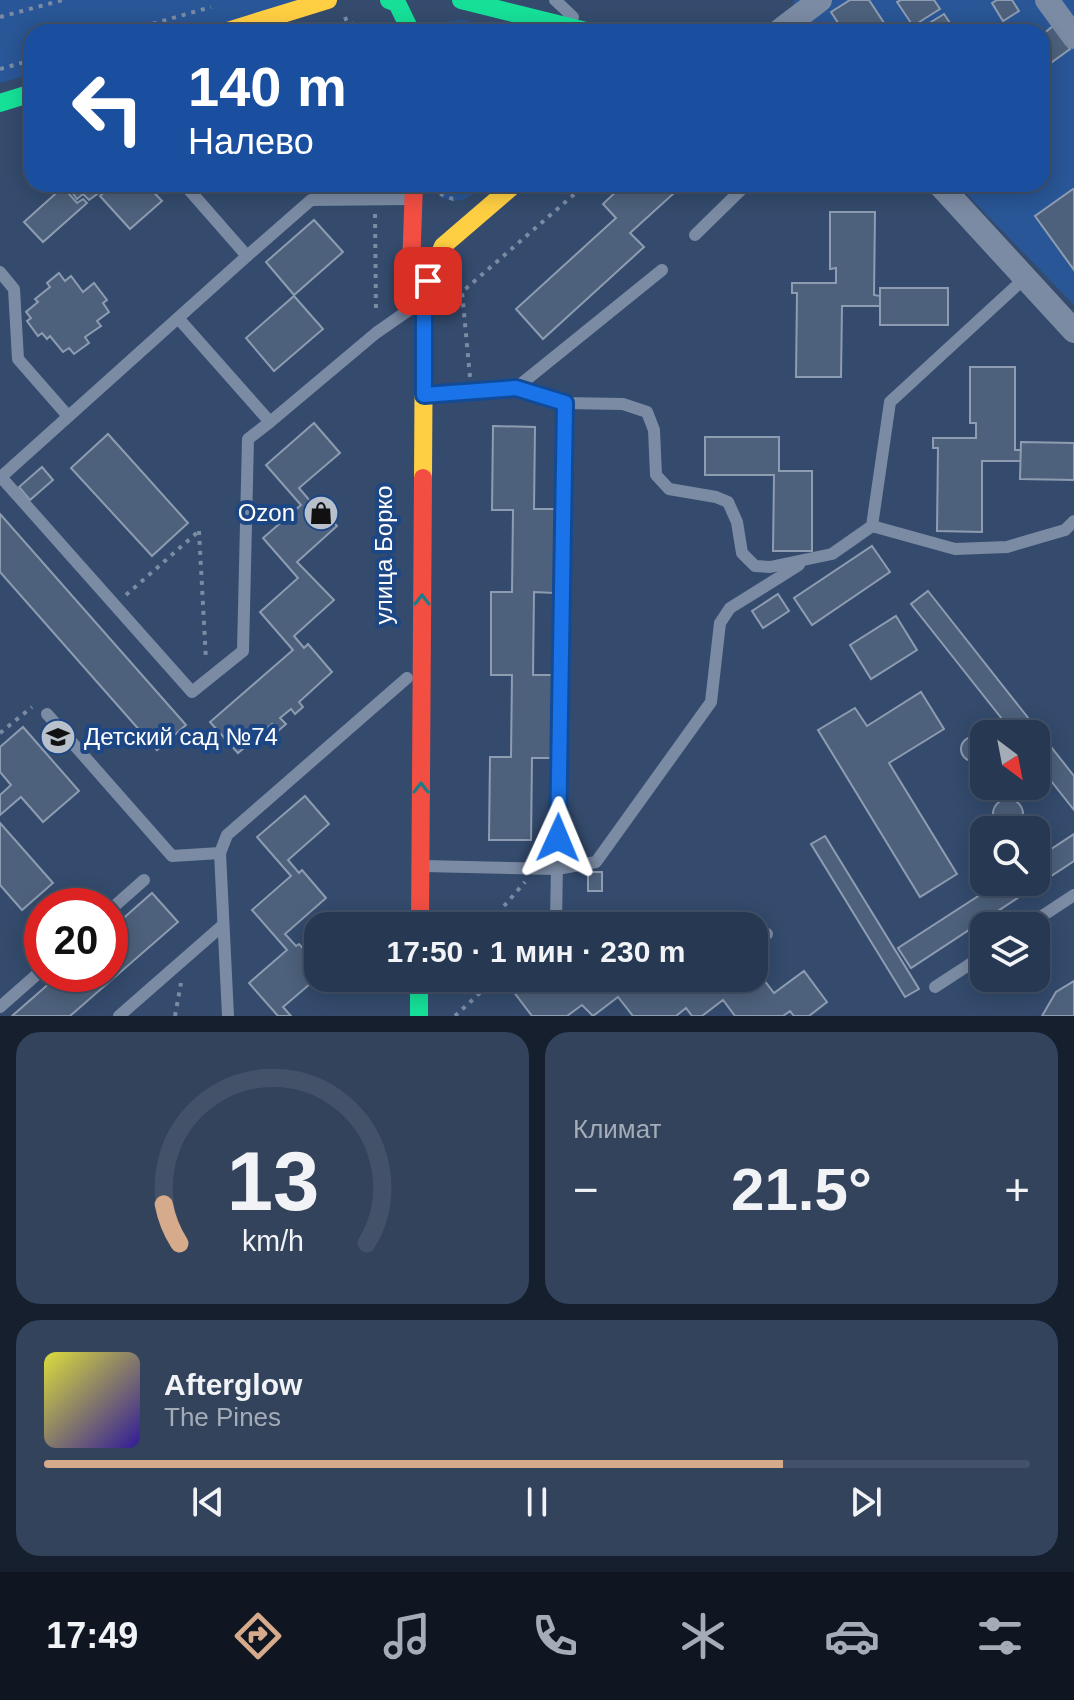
<!DOCTYPE html>
<html lang="ru">
<meta charset="utf-8">
<style>
body{margin:0;font-family:Helvetica,sans-serif;background:#33435c;color:#f1f3f6;height:100vh;display:flex;flex-direction:column;font-size:30px;white-space:nowrap}
*{box-sizing:border-box;margin:0}
p{font-size:26px;color:#a4acb8}
.icon{flex:none;width:44px;height:44px;fill:none;stroke:currentColor;stroke-width:2;stroke-linecap:round;stroke-linejoin:round}
.map{position:relative;height:1016px;overflow:hidden}
.drawer{display:flex;flex-direction:column;gap:16px;padding:16px;background:#151f2d;flex:1}
.drawer>*{flex:none}
.banner{position:absolute;left:24px;top:24px;width:1026px;height:168px;border-radius:24px;box-shadow:0 4px 20px #0003,0 0 0 2px #435269;background:#1a4fa0;color:#fff;overflow:hidden}
.needle{width:52px;rotate:148deg}
.tools{position:absolute;left:970px;top:720px;display:grid;gap:16px}
.tools a{display:grid;place-items:center;width:80px;height:80px;border-radius:16px;background:#273852;box-shadow:0 4px 20px #0003,0 0 0 2px #435269;font-size:40px}
.speed{position:absolute;left:24px;top:888px;display:flex;gap:16px;font-size:40px;font-weight:700;text-align:center}
.speed>*{display:grid;place-content:center;width:104px;height:104px;border-radius:50%;background:#273852;box-shadow:0 4px 20px #0003,0 0 0 2px #435269;line-height:1}
.speed .limit{border:12px solid #d22;background:#fff;color:#111}
.pin{position:absolute;display:grid;place-items:center;width:68px;height:68px;color:#fff;margin:-34px;border-radius:16px;box-shadow:0 4px 12px #0006}
.me{position:absolute;width:88px;margin:-44px;rotate:1deg;stroke-linejoin:round;filter:drop-shadow(0 0 6px #0008)}
.turn{display:flex;align-items:center;gap:28px;height:168px;padding:0 32px;font-size:36px}
.turn .icon{width:104px;height:104px;stroke-width:2.5}
.turn b{display:block;font-size:56px;line-height:68px}
.big{font-size:60px;font-weight:800;line-height:1.1}
.drawer .widget{flex:1;display:flex;flex-direction:column;justify-content:center;gap:12px;min-width:0;padding:0 28px;border-radius:24px;background:#33435c}
.drawer .dial{align-items:center;gap:0}
.dial svg{height:208px;overflow:visible;fill:none;stroke:#435269;stroke-width:7;stroke-linecap:round;text-anchor:middle}
.dial text{fill:#f1f3f6;stroke:none}
.song{display:flex;align-items:center;gap:24px}
.cover{width:96px;height:96px;border-radius:12px;background:linear-gradient(135deg,hsl(60 70% 55%),hsl(250 70% 35%))}
.played{height:8px;border-radius:4px;background:linear-gradient(90deg,#d6ab8b 75%,#435269 75%)}
.keys{display:flex;justify-content:space-around;direction:ltr}
.heat{display:flex;justify-content:space-between;align-items:center;font-size:44px;direction:ltr}
.drawer .tiles{flex:1;display:grid;gap:16px;grid-template-columns:1fr 1fr}
.widget:last-child{grid-column:span 2}
.trip{position:absolute;left:304px;top:912px;width:464px;height:80px;border-radius:24px;background:#273852;box-shadow:0 4px 20px #0003,0 0 0 2px #435269;font-weight:800;line-height:80px;text-align:center}
.tabs{display:flex;height:128px;justify-content:space-around;align-items:center;background:#101621;color:#a4acb8}
.tabs .icon{width:56px;height:56px}
.tabs .current{color:#d6ab8b}
.tabs b{font-size:36px;color:#f1f3f6}
.map>svg:first-child{display:block}
.green{fill:#295696}
.building{fill:#4d617c;stroke:#8e9cb1;stroke-width:2}
.lines{fill:none;stroke-linecap:round;stroke-linejoin:round}
.path{stroke:#7b8ba3;stroke-width:4;stroke-dasharray:4 6;stroke-linecap:butt}
.lane{stroke:#7b8ba3;stroke-width:12}
.street{stroke:#7b8ba3;stroke-width:24}
.fast{stroke:#16e098;stroke-width:18}
.slow{stroke:#ffcf43;stroke-width:18}
.jam{stroke:#f24e42;stroke-width:18}
.oneway{stroke:#1b7d8b}
.route-casing{stroke:#114b97;stroke-width:20}
.route{stroke:#1a73e8;stroke-width:14}
.labels{text-anchor:middle;stroke-width:8;stroke-linejoin:round;paint-order:stroke}
.poi-label{font-size:24px;fill:#fff;stroke:#1d4784;text-anchor:end}
.street-label{font-size:24px;fill:#fff;stroke:#1d4784}
</style>
<div class="map">
<svg width="1074" height="1016" viewBox="0 0 1074 1016">
<rect width="100%" height="100%" fill="#344b6d"/>
<g class="green">
<polygon points="0,0 305,0 189,32 32,32 32,74 0,83"/>
<polygon points="794,0 1074,0 1074,305 957,184 1042,184 1042,32 797,32 791,13"/>
<polygon points="463,20 515,32 434,32 445,22"/>
<polygon points="430,184 487,184 465,199 456,201 442,198"/>
</g>
<g class="building">
<polygon points="850,0 869,0 890,32 844,32 831,12"/>
<polygon points="901,0 934,0 940,9 913,26 897,2"/>
<polygon points="997,0 1012,0 1019,11 1003,21 992,3"/>
<polygon points="944,14 956,32 919,32 918,30"/>
<polygon points="1053,26 1070,49 1052,62 1042,49 1042,35"/>
<polygon points="66,184 100,184 104,189 89,200 83,194 77,199"/>
<polygon points="107,184 146,184 162,201 130,229 100,196 108,189 105,186"/>
<polygon points="624,184 684,184 630,233 644,247 543,339 516,309 616,218 603,204"/>
<polygon points="63,187 77,203 83,199 87,203 43,242 24,222"/>
<polygon points="1073,189 1074,190 1074,270 1035,216"/>
<polygon points="830,212 875,212 874,295 880,296 880,306 842,306 841,377 796,377 797,293 792,293 792,283 836,283 836,268 830,269"/>
<polygon points="314,220 343,252 294,295 266,262"/>
<polygon points="59,273 65,281 71,276 83,292 94,283 107,300 103,303 109,312 97,321 101,326 85,337 89,343 74,354 69,348 63,352 50,336 47,339 42,333 38,336 27,321 31,318 26,312 38,302 35,299 50,287 47,283"/>
<rect x="880" y="288" width="68" height="37"/>
<polygon points="294,296 323,329 274,371 246,338"/>
<polygon points="970,367 1015,367 1015,450 1021,450 1021,461 982,461 982,532 937,531 938,448 933,448 933,438 976,438 976,423 970,423"/>
<polygon points="314,423 340,453 299,488 310,501 313,499 337,526 297,562 334,600 294,636 304,648 308,644 332,672 299,702 303,707 295,714 291,709 280,718 286,724 278,731 272,724 238,753 210,722 293,650 260,612 298,578 263,538 301,505 266,465"/>
<polygon points="493,426 535,427 534,509 555,509 555,593 534,592 533,675 554,675 553,758 532,758 531,840 489,840 490,757 511,757 512,675 491,675 491,592 512,592 513,510 492,510"/>
<polygon points="108,434 188,523 152,556 71,468"/>
<polygon points="705,437 779,437 779,471 812,471 812,551 773,551 774,475 705,475"/>
<polygon points="1021,442 1074,443 1074,480 1020,479"/>
<polygon points="42,467 53,480 30,500 19,487"/>
<polygon points="0,514 186,725 157,750 0,572"/>
<polygon points="872,546 890,572 812,625 794,598"/>
<polygon points="928,591 1074,776 1074,810 1036,762 1036,734 1014,734 911,604"/>
<polygon points="778,594 789,611 763,628 752,611"/>
<polygon points="896,616 917,650 871,679 850,645"/>
<polygon points="921,692 944,729 889,763 957,874 920,897 818,730 855,708 867,726"/>
<polygon points="23,727 79,791 43,822 21,797 0,815 0,795 11,785 0,772 0,747"/>
<circle cx="973" cy="749" r="12"/>
<polygon points="984,769 984,786 997,786 992,792 986,794 975,788 973,782 974,775"/>
<polygon points="305,796 329,824 288,860 299,873 302,870 326,898 285,934 296,946 299,944 318,965 318,977 283,1007 291,1016 278,1016 249,983 287,950 252,910 291,876 257,837"/>
<circle cx="1008" cy="814" r="15"/>
<polygon points="0,823 53,883 22,910 0,885"/>
<polygon points="1074,834 1074,861 911,968 898,948 1000,882 1036,882 1036,859"/>
<polygon points="825,836 919,989 905,997 811,844"/>
<rect x="588" y="872" width="14" height="19"/>
<polygon points="152,893 178,922 70,1016 12,1016 60,974 110,974 110,930"/>
<polygon points="754,967 774,993 804,971 827,1002 809,1016 794,1016 790,1011 783,1016 735,1016 723,1000 702,1016 692,1016 686,1008 676,1016 633,1016 618,997 593,1016 582,1005 567,1016 532,1016 504,979 559,978 566,987 579,978 606,978 609,982 614,978 660,978 670,991 687,978 707,978 712,984 721,978 754,978"/>
<polygon points="1074,981 1074,1016 1042,1016 1056,992"/>
</g>
<g class="lines">
<g class="path">
<polyline points="0,17 63,0"/>
<polyline points="345,17 347,22 357,25 363,32"/>
<polyline points="124,32 211,7"/>
<polyline points="0,69 32,60"/>
<polyline points="440,194 453,199 458,197"/>
<polyline points="375,214 376,314"/>
<polyline points="470,377 462,292 586,184"/>
<polyline points="199,531 206,660"/>
<polyline points="126,595 199,531"/>
<polyline points="0,733 32,707"/>
<polyline points="504,906 525,882"/>
<polyline points="175,1016 181,983"/>
<polyline points="455,1016 496,978"/>
</g>
<g class="lane">
<polyline points="555,0 573,17"/>
<polyline points="184,184 247,256 1,477 192,692 243,651 248,439 270,422"/>
<polyline points="695,235 747,184"/>
<polyline points="247,256 311,200 411,199"/>
<polyline points="0,272 14,289 18,359 68,416"/>
<polyline points="178,318 270,422 376,333 409,310"/>
<polyline points="516,388 662,270"/>
<polyline points="427,394 516,388 565,403 623,404 647,412 654,430 656,475 669,489 716,497 728,502 737,522 742,553 755,566 770,567 832,554 872,526 890,402 1026,277"/>
<polyline points="872,526 955,549 1007,547 1065,530 1074,521"/>
<polyline points="47,714 172,856 220,853"/>
<polyline points="424,866 557,869 596,862 711,702 720,623 730,608 799,565"/>
<polyline points="110,910 144,880"/>
<polyline points="423,921 556,922 620,926"/>
<polyline points="556,922 565,403"/>
<polyline points="1027,926 1074,895"/>
<polyline points="754,933 767,934"/>
<polyline points="935,987 984,955"/>
<polyline points="0,1007 42,970"/>
<polyline points="119,1016 223,925"/>
<polyline points="228,1016 220,853 227,835 407,678"/>
</g>
<g class="street">
<polyline points="1047,0 1074,37"/>
<polyline points="778,32 820,0"/>
<polyline points="939,184 1074,331"/>
</g>
<g class="fast">
<polyline points="389,0 397,3 411,32"/>
<polyline points="461,0 590,32"/>
<polyline points="0,103 32,93"/>
<polyline points="419,978 419,1016"/>
</g>
<g class="slow">
<polyline points="224,32 328,0"/>
<polyline points="423,478 424,310 428,281 443,246 515,184"/>
</g>
<g class="jam">
<polyline points="410,296 414,184"/>
<polyline points="420,926 423,478"/>
</g>
</g>
<defs><path id="oneway-chevron" d="M-2-3.5L2.5 0L-2 3.5" fill="none" stroke-width="1.6" stroke-linecap="round" stroke-linejoin="round" transform="scale(2)"/></defs>
<g class="oneway">
<use href="#oneway-chevron" transform="translate(422 600) rotate(-90)"/>
<use href="#oneway-chevron" transform="translate(421 788) rotate(-90)"/>
</g>
<g class="lines">
<defs>
<polyline id="route" points="428,281 424,310 424,395 516,388 565,403 558,838"/>
</defs>
<use href="#route" class="route-casing"/>
<use href="#route" class="route"/>
</g>
<defs>
<symbol id="shop-disc" viewBox="-11 -11 22 22"><circle r="9.5" fill="#b8c0cc" stroke="#1d4784"/><path d="M-5-2.5h2.3a2.7 3.5 0 0 1 5.4 0H5L5.5 6h-11ZM-1.5-2.5h3a1.5 2.3 0 0 0-3 0Z" fill="#111"/></symbol>
<symbol id="school-disc" viewBox="-11 -11 22 22"><circle r="9.5" fill="#b8c0cc" stroke="#1d4784"/><path d="M0-5L7-2L0 1L-7-2ZM-4 1L0 2.5L4 1V4Q0 6-4 4Z" fill="#111"/></symbol>
</defs>
<g fill-rule="evenodd">
<use href="#shop-disc" x="301" y="493" width="40" height="40"/>
<use href="#school-disc" x="38" y="717" width="40" height="40"/>
</g>
<g class="labels">
<g class="poi-label">
<text x="295" y="521">Ozon</text>
<text x="84" y="745" text-anchor="start">Детский сад №74</text>
</g>
<g class="street-label">
<text transform="translate(384 555) rotate(-90)" y="8">улица Борко</text>
</g>
</g>
</svg>
<div class="tools">
<a><svg class="needle" viewBox="-14 -14 28 28"><path d="M0-13l5 13h-10z" fill="#e53935"/><path d="M0 13l5-13h-10z" fill="#a4acb8"/></svg></a>
<a><svg class="icon" aria-label="search" viewBox="0 0 24 24"><circle cx="10" cy="10" r="6"/><path d="M15 15l6 6"/></svg></a>
<a><svg class="icon" aria-label="layers" viewBox="0 0 24 24"><path d="M12 4l9 5-9 5-9-5zM3 14l9 5 9-5"/></svg></a>
</div>
<div class="speed"><div class="limit">20</div></div>
<div class="pin" style="left:428px;top:281px;background:#d93025"><svg class="icon" aria-label="arrive" viewBox="0 0 24 24"><path d="M6 21V4h12l-3 4 3 4H6"/></svg></div>
<svg class="me" style="left:558px;top:838px" viewBox="-20 -20 40 40"><path d="M0-17L14 15 0 8-14 15z" fill="#1a73e8" stroke="#fff" stroke-width="4"/></svg>
<div class="trip">17:50 · 1 мин · 230 m</div>
<div class="banner">
<div class="turn"><svg class="icon" aria-label="left" viewBox="0 0 24 24"><path d="M17 20v-9H6M10 6l-5 5 5 5"/></svg><div><b>140 m</b>Налево</div></div>
</div>
</div>
<section class="drawer">
<div class="tiles">
<div class="widget dial"><svg viewBox="0 0 100 80">
<path d="M14 69A42 42 0 1 1 86 69"/>
<path d="M14 69A42 42 0 0 1 8 54" stroke="#d6ab8b"/>
<text x="50" y="56" font-size="32" font-weight="700">13</text>
<text x="50" y="72" font-size="11">km/h</text>
</svg></div>
<div class="widget"><p>Климат</p>
<div class="heat"><a>−</a><b class="big">21.5°</b><a>+</a></div>
</div>
<div class="widget">
<div class="song"><i class="cover"></i><div><b>Afterglow</b><p>The Pines</p></div></div>
<div class="played"></div>
<div class="keys"><svg class="icon" aria-label="previous" viewBox="0 0 24 24"><path d="M18 5L8 12l10 7zM5 5v14"/></svg><svg class="icon" aria-label="pause" viewBox="0 0 24 24"><path d="M8 5v14M16 5v14"/></svg><svg class="icon" aria-label="next" viewBox="0 0 24 24"><path d="M6 5l10 7-10 7zM19 5v14"/></svg></div>
</div>
</div>
</section>
<nav class="tabs">
<b>17:49</b>
<svg class="icon current" aria-label="directions" viewBox="0 0 24 24"><path d="M12 3l9 9-9 9-9-9zM9 14v-3h6M13 9l2 2-2 2"/></svg>
<svg class="icon" aria-label="music" viewBox="0 0 24 24"><path d="M9 18V5l10-2v13"/><circle cx="6" cy="18" r="3"/><circle cx="16" cy="16" r="3"/></svg>
<svg class="icon" aria-label="phone" viewBox="0 0 24 24"><path d="M5 4h4l2 5-3 2q2 4 5 5l2-3 5 2v4C11 20 4 13 5 4z"/></svg>
<svg class="icon" aria-label="climate" viewBox="0 0 24 24"><path d="M12 3v18M4 7l16 10M4 17L20 7"/></svg>
<svg class="icon" aria-label="car" viewBox="0 0 24 24"><path d="M5 17H2v-5l4-1 3-4h7l3 4 3 1v5h-3M9 17h6M6 11h13"/><circle cx="7" cy="17" r="2"/><circle cx="17" cy="17" r="2"/></svg>
<svg class="icon" aria-label="filters" viewBox="0 0 24 24"><path d="M4 7h16M4 17h16"/><circle cx="9" cy="7" r="2"/><circle cx="15" cy="17" r="2"/></svg>
</nav>
